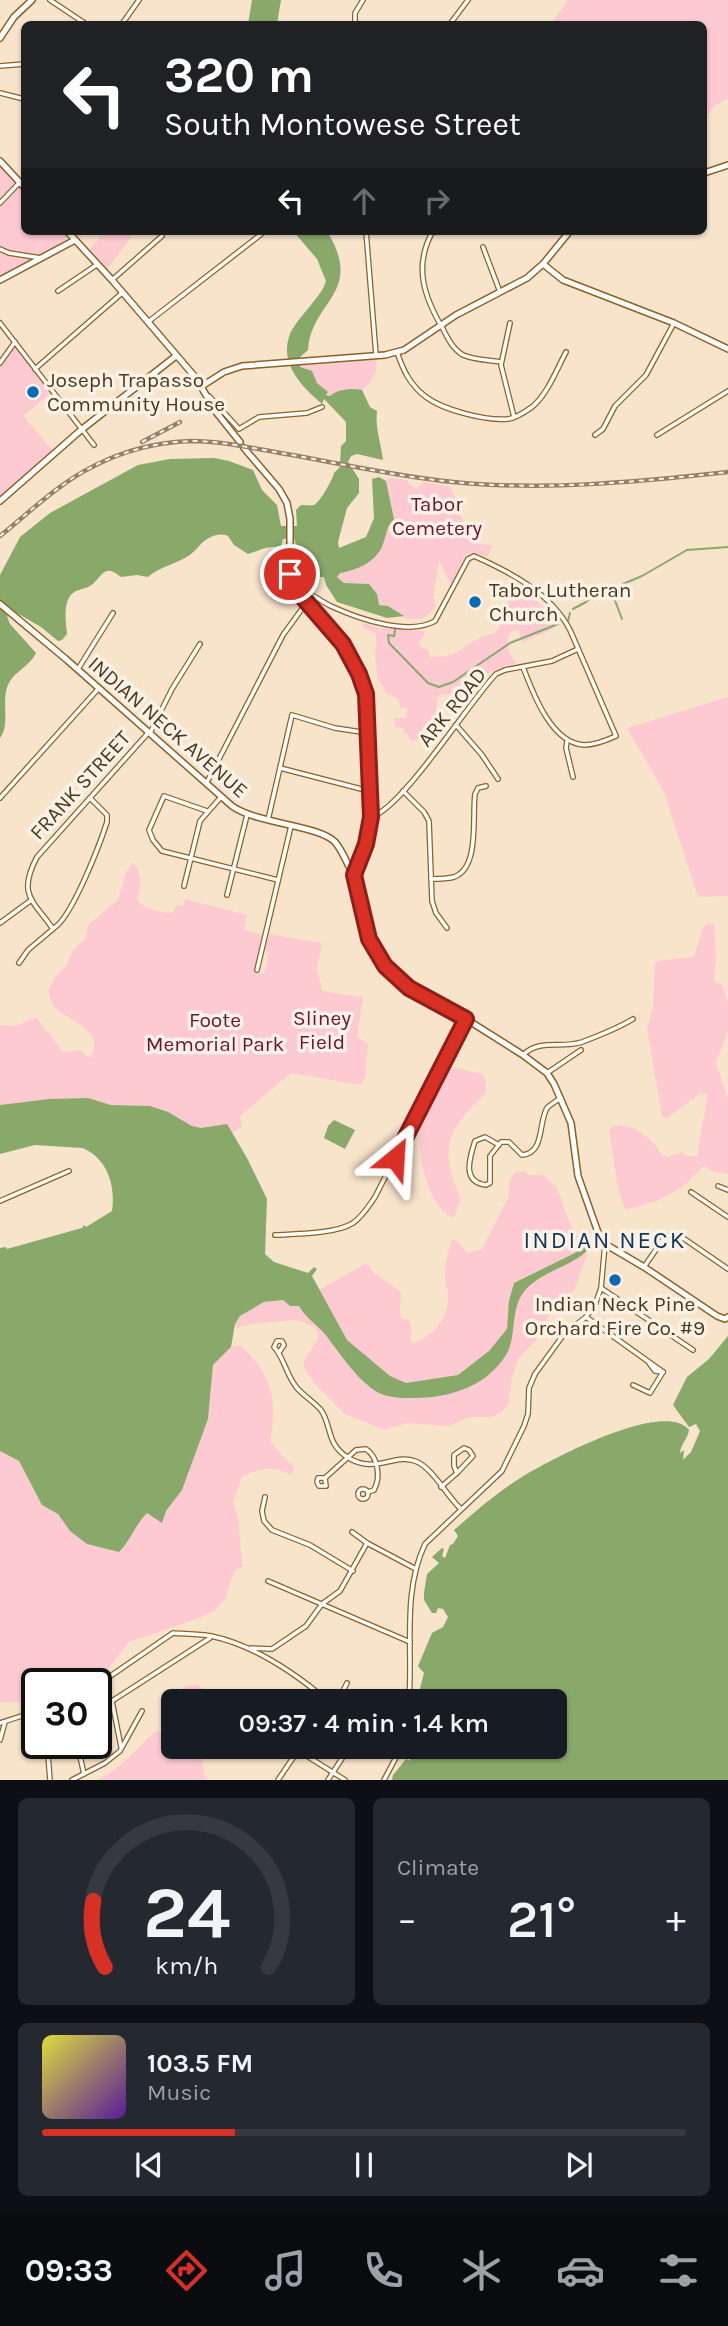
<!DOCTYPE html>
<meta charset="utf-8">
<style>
body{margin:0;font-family:Karla,sans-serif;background:#242831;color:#f1f3f6;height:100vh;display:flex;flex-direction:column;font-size:26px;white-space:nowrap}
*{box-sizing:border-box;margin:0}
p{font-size:23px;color:#9ea1a6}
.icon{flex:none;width:38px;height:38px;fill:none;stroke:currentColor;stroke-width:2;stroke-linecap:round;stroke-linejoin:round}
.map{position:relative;height:1780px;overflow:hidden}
.panel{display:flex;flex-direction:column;gap:18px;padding:18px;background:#0d0f14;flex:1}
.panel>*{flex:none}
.banner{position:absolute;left:21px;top:21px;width:686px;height:214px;border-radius:10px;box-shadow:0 2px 5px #0004;background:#202124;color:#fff;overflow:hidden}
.speed{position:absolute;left:21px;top:1668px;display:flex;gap:14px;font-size:35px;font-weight:700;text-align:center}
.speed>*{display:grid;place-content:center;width:91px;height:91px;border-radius:50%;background:#171b24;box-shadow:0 2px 5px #0004;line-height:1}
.speed .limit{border:4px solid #111;border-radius:10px;background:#fff;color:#111}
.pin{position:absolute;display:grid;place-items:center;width:60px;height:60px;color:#fff;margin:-30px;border:4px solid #fff;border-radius:50%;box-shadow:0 2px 7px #0007}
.me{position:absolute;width:77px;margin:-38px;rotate:27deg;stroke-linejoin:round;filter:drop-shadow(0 0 5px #0008)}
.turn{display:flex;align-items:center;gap:24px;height:147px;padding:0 28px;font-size:32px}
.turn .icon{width:91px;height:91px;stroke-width:2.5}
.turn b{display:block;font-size:49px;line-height:60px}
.lanes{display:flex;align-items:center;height:66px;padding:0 28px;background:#0003;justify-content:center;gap:35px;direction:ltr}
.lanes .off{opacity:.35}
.big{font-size:52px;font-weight:600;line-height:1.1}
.panel .widget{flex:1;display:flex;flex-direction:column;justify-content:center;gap:10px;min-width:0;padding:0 24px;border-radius:10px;background:#242831}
.panel .dial{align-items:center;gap:0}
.dial svg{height:182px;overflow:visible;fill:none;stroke:#363941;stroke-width:7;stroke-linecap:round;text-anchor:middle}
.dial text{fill:#f1f3f6;stroke:none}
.song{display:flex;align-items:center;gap:21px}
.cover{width:84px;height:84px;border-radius:10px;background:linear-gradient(135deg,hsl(60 70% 55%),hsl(270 70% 35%))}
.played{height:7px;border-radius:4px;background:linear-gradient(90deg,#d93025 30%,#363941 30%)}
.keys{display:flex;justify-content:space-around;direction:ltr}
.heat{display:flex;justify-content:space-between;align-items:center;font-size:38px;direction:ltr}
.panel .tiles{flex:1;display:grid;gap:18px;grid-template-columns:1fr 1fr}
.widget:last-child{grid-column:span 2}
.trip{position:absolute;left:161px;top:1689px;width:406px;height:70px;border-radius:10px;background:#171b24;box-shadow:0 2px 5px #0004;font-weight:600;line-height:70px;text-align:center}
.tabs{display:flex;height:112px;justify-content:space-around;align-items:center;background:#090b0e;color:#9ea1a6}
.tabs .icon{width:49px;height:49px}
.tabs .selected{color:#d93025}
.tabs b{font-size:32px;color:#f1f3f6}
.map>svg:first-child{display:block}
.green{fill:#fccad0}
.water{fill:#88a96a}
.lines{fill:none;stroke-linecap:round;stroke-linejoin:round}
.stream{stroke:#88a96a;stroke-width:2}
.street-casing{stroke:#8e6021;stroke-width:6}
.secondary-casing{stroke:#8e6021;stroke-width:8}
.street{stroke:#fff;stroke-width:3.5}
.secondary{stroke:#fff;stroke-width:5}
.rail-casing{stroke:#958168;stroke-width:4.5}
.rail{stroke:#fdf2e6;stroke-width:2;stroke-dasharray:5;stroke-linecap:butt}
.route-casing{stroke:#8d1f18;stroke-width:18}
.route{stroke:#d93025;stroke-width:12}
.poi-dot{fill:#0b6ab6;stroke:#fdf2e6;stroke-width:2.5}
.labels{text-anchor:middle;stroke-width:7;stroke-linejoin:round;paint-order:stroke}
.poi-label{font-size:21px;fill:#4c381e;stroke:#fdf2e6;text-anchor:start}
.park-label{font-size:21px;fill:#6f132d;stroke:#fdf2e6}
.street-label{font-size:21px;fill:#4c381e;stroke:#fdf2e6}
.quarter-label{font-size:24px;letter-spacing:2px;fill:#0f375d;stroke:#fdf2e6}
</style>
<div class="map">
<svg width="728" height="1780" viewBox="0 0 728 1780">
<rect width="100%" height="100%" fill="#f8e3cb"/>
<g class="green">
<polygon points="568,0 728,0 728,99 714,106 704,119 704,24 551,24"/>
<polygon points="0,165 24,191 24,231 62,231 66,236 65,243 43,255 9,251 0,247"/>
<polygon points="105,231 136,231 107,269 90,249"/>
<path d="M0,251c12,7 26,4 35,8l-35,19z"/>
<polygon points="15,342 52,392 23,416 55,453 0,501 0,363"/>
<path d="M376,359c2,14 -3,22 -14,31 -10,-2 -24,-1 -32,6l-13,-13 -5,-11 -12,-4v-3z"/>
<path d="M388,478l20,2 1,4 7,5 7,-7 28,5 15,43 9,2 3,12 15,1 -6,12 -13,-4 -8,1 -15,31 -12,-25 -6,37 3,7 -4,8 -10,7h-16l-27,-14 -10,-21 -25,-1 -7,-6 3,-4c17,-3 34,-10 42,-26 3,-7 4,-15 7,-22l6,-1 -9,-43z"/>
<path d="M515,583l6,2 36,36c-6,16 -22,12 -34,22l-5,-13 -7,1c-7,12 -3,23 6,32l-18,5 -12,6 -6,-3 -10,5 -6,8 -12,3 -2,7 -12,1c-4,9 -1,15 -4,23 -4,8 -10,11 -10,21l-15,2 -2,-7 -4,-1 -1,-5 -8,-1 -1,-9h12l1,-10h-7l-1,-8 -14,-8 -1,-5 -7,-8c1,-9 -2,-15 -2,-23 0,-10 3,-14 0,-23l-12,-6 -2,-5 17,6 46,3 1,4 -6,7 2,5 7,3 2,7c35,2 36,-20 65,-24l13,-19v-16z"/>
<polygon points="728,697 728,896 698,897 664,792 627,728"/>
<path d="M133,863c10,11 8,25 4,37 7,9 25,14 37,12l2,-7 7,1 2,-7 62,16 -3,14 18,6 -8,38 10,1 5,-22 -4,-2 4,-16 53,9 -5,25 5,23 41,6 -6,40 11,7 -3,34 -5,7 -69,-12 -51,43 2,11 -10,6 -4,-6 -29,7 -58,-28 -30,-1 -24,-7 -38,1 -49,6v-80l17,1 19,-9 27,35 17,-2 9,8c21,-26 -25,-39 -35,-52 -3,-4 -5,-11 -6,-16l8,-14 11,-11 6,-15 13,-12 2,-13 30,-25 8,-28z"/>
<path d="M714,923l2,36 -2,22 7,2 7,20v29l-12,30 12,38v74l-14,-2 -10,-6 -20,20 -27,15 -32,9 -7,-21 -9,-58 4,-5c19,-4 40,12 49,29l7,2 12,-5 7,4h10c0,-20 8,-40 9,-61l-3,-2 -6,2 -32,24 -4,-3 -15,-88 6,-20 2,-45c10,-6 26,-2 39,-7l9,-28 4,-4z"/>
<path d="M457,1068l26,6 3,8v11c-39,36 -48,56 -25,106l-7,19c-27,-9 -40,-74 -33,-98 5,-16 17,-33 25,-48z"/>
<path d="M523,1171l6,4h14l14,13 12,34 18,32 -12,35 -28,29 -11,22 -18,19 -6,18 -3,26 -8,10 -10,4h-22l-20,9 -41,-3 -24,7 -39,-16 -31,-31 -10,-15v-8l14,-21v-6l-3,-6 -19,-7 -36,3 -18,3 -5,3 -2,-5c10,-16 29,-25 48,-24l7,6 77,-43 7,10 27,19c1,9 -3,16 0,26l8,2 3,9 -2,10 3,4c22,-6 37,-27 35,-50 -1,-6 -3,-12 -3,-17 0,-13 3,-27 8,-38l15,15 14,-4 26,-51 2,-18 5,-7z"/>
<path d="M240,1345c32,30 38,53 30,97l24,26 -3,7c-19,-10 -31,-7 -49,2l-9,24 6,22 3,44 -8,4 -9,28 -9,11 -17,8 -70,24 -31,40 -48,-1 -2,2 -11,1v12c-11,8 -24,7 -37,6v-251l19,10 23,44 16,9 12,17 17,13 32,8c10,-13 16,-28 28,-40l15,10 4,-11 16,-21 26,-71 5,-54 18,-18z"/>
<path d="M197,1684l5,4 2,13h-30c4,-12 12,-15 23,-17z"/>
<path d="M156,1731l17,4v11l31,1 -2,9 3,24h-108c22,-8 41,-34 59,-49z"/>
</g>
<g class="water">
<polygon points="252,0 281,0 277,24 248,24"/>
<path d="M293,231h34c38,63 -16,69 -19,119l-8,7v10l12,4 5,12 11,9 -2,3 4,1c8,-7 22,-8 32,-6l8,17 7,4c-2,18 4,32 6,49l-26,-6 -6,2 -3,6 11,17v14l-12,15 -9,34 1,6 27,-11 8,-19 -2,-39 7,-2 7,4 9,43 -6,1c-3,7 -4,15 -7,22 -8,16 -25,23 -42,26l-3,4 7,6 25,1 8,10 2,11 9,1 16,10 -17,2 -50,-16 -11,-17 -2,-8c-27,1 -24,-21 -30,-39l-11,1 -2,7 -16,2 -17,6 -14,-9 -6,-9c-8,-3 -14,-1 -21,3 -7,4 -10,11 -16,15 -13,10 -31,12 -43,23l-11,-2 -16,2c-18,-15 -18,0 -31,9 -7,4 -15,3 -20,10 -7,11 -4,26 -3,38l-5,6 -4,1 -17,-14 -31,-18 -3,7 3,8 26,29c-6,13 -21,18 -27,30 -9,16 2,41 -9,55v-163l20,-38 30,-24 88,-48 32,-6 44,-1 15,3 24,9 9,20 15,15 4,21h16l-1,-16 5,-5c3,0 11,1 13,0 6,-3 19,-26 20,-32l6,-6 1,-21 5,-5v-19l-22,-23 -2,5c-19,-16 -42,-39 -33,-67 3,-11 15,-23 22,-32 6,-8 12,-14 15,-24l-9,-22z"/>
<path d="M88,1098l23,7 39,1 18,6 24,14 9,2 26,-4 20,34 20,41 -2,55 9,8 34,11 6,-6 3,2 -5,7 35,64 43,36 16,7 52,-8 31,-24 18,-22 2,-28 5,-18 61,-30 22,-16c-15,31 -55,30 -74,56 -13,18 -6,44 -17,62 -20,32 -57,43 -92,43 -12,0 -26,0 -37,-6 -22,-14 -37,-39 -53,-59 -9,-10 -18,-15 -25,-27h-9l-7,-6 -19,2 -24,14 -5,8 -4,23 -18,18 -5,54 -26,71 -16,21 -4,12 -15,-10c-12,12 -16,27 -28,39l-32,-8 -17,-13 -12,-17 -16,-9 -23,-44 -19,-10v-203l6,-1 1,2 75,-21 2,-3 2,2 26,-16c4,-25 -5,-54 -30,-63l-47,-3 -35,9v-49l49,-6z"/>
<polygon points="334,1120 355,1130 345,1149 324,1138 328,1126"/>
<path d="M728,1336v444h-336l1,-5 13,-16 5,2 -2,-3 5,-11 141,-1v-45l-138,-1 7,-27 -6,-7 14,-33 11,-6 5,-10 -5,-8 -5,-1 -2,5h-4l-8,-13v-7l3,-19 12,-11 -7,-6 10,-9 2,1 -2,7 3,2 5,-13 3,-1 5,-8 -4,-6c22,-19 43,-38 68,-53 28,-17 142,-78 167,-47 -1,9 -8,13 -9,23l4,-3 -1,10 8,-8 9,-21 -4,-7 -7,3 -16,-22 14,-28 22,-18z"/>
</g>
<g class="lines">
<g class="stream">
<polyline points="611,590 622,619"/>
<polyline points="573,609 586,602 592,597 642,576 687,550 728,547"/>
<polyline points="568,621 570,613"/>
<polyline points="395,630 394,636 388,635 389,643 428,683 439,687 453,682 510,643 558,624"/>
</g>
<defs>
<g id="street">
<polyline points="50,0 86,24"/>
<polyline points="122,24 139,0"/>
<polyline points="355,24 355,13 363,0"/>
<polyline points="450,24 468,0"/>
<polyline points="0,66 24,64"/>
<polyline points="0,93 24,99"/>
<polyline points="0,203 20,182"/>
<polyline points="366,231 376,355"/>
<path d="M433,231c-20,35 -9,66 10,98 5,10 10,20 20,26 11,5 26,5 38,7"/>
<polyline points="483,247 500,292"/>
<polyline points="0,249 9,253 41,258"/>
<polyline points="112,280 162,236"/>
<polyline points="58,291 98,264"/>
<polyline points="148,322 264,232"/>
<polyline points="0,323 94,445"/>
<polyline points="510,323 501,365 514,417"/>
<path d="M397,352c6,18 13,33 29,45 17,13 60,24 82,22 8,-1 17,-7 24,-12 15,-12 25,-38 34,-55"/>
<polyline points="0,363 15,342"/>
<polyline points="35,369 122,293"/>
<polyline points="209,396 239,429 259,417 307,413 322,407"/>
<polyline points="595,435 603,429 615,406 646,375 674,323"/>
<polyline points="657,435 728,391"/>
<path d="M298,592c14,0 23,10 35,15 26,12 76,29 102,14l33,-62 6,-3c36,16 77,37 96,74l46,106c-11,5 -21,9 -32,9 -33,-2 -51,-52 -61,-78"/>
<polyline points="78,669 113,613"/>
<polyline points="456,725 482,755 498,779"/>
<polyline points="150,733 172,689 200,644"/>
<polyline points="567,741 566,748 573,777"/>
<polyline points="280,768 369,791"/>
<polyline points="206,784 283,635 307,602"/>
<polyline points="403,791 424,812 429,821 432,901 436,913 447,928"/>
<polyline points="0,798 99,688"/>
<polyline points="207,811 164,796 149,830 153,840 162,851 278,880"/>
<path d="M371,817c31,-8 98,-115 125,-143l9,-4 47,-9 26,-12"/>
<polyline points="268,820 292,715 335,728 368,733"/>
<path d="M431,879c7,0 16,0 23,-2 26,-9 18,-60 21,-83l3,-6 8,-2"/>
<polyline points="184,886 200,821 221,797"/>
<polyline points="227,895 247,815"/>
<polyline points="0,923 30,901"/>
<path d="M54,928c18,-11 46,-84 53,-106v-7l-17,-17"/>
<path d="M19,963l9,-13 25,-21c-20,-29 -36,-34 -16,-72l112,-125"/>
<polyline points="257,970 291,826"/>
<path d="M523,1055c17,-17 38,-6 59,-13 16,-6 36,-14 51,-23"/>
<polyline points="547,1073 581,1050"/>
<path d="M499,1145l-14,-8 -10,4c-5,16 -14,41 11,44l4,-2v-27l11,-14h8l13,13c23,-2 16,-32 25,-47 4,-4 9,-7 14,-10"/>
<polyline points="718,1186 728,1190"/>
<polyline points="691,1192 728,1217"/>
<polyline points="0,1201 69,1171"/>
<path d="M275,1235c20,-1 61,-1 78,-12 10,-7 15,-16 22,-26l91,-178"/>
<polyline points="644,1267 666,1235 676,1241 683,1238 728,1269"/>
<polyline points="601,1288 693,1350"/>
<polyline points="586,1317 663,1372"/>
<path d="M280,1351l4,-6 -2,-4h-5l-3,6c10,10 12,28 23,41 7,8 17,14 24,22 11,16 5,33 26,47 28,18 47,-4 68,4 17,6 32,35 45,47"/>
<polyline points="649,1363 655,1371 663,1372"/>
<polyline points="633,1385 650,1393 663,1372"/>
<polygon points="464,1448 469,1450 473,1456 457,1473 454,1466 454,1455"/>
<path d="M325,1478l1,8h-7l-2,-4 1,-4h7l31,-28 10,-1c12,8 15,28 8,41l-6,2"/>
<polyline points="441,1487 457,1473"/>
<circle cx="363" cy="1494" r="5"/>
<polyline points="265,1497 262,1511 264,1521 272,1530 310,1545 353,1571"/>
<polyline points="352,1532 367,1543 414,1568"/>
<polyline points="268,1581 410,1642"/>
<polyline points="251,1648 272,1649 306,1626 322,1604 340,1591 367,1543"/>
<path d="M96,1686l77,-53c12,1 26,1 38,3 43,9 84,37 117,65"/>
<polyline points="112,1701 121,1747"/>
<polyline points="338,1701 347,1683"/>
<path d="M409,1701c4,-53 -7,-108 16,-157l77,-73 22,-45 4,-12 1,-26 6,-14 29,-40 22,-17 9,-12 6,-17 4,-44"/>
<polyline points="96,1706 112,1701 210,1638"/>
<polyline points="0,1723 37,1711"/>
<polyline points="0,1740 5,1722"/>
<polyline points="47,1743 50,1780"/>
<polyline points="77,1743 84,1774"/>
<polyline points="299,1751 345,1780"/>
<polyline points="72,1780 105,1763 120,1751 142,1711"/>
<polyline points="278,1780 301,1746"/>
<polyline points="328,1780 350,1746"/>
<polyline points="384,1780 402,1746"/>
</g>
<g id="secondary">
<polyline points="0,38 14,17 32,0"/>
<polyline points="0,161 24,187"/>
<polyline points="704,173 728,165"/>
<polyline points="67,231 112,280 196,378 216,412 240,442"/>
<polyline points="543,264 563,280 674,323 728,349"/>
<polyline points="0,280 75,240"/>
<polyline points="202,386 224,372 242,366 385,355 404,350 456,315 527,278 543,264 570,231"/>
<polyline points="244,448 279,489 287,503 290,519 290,570 293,584 303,598 340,638 355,666 366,694 371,817 366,844 354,875 368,939 385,966 409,988 466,1019 523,1055 547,1073 554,1084 571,1123 578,1176 600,1238 605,1244 644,1267 717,1316 725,1319 728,1317"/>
<polyline points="0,501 81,430 176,356"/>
<path d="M0,604l67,56 165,146c25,18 87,19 103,36 8,9 12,23 19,33"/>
</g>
</defs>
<use href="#street" class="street-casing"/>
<use href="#secondary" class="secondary-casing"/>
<use href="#street" class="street"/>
<use href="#secondary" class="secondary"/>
<defs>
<g id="rail">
<polyline points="142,442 180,422"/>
<path d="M0,536c30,-24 59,-53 94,-70 29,-15 64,-24 97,-25 28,0 56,6 84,11 59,10 118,24 178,30 91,9 184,0 275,-10"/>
</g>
</defs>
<use href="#rail" class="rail-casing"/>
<use href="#rail" class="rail"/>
</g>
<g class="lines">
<defs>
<polyline id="route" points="290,574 298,592 343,644 359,674 366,694 371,817 366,844 354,875 369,939 385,966 409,988 466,1019 395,1158"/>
</defs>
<use href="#route" class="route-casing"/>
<use href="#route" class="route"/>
</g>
<g class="poi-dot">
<circle cx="33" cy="392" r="7"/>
<circle cx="475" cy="602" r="7"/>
<circle cx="615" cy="1280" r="7"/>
</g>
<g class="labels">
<g class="poi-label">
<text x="47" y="387">Joseph Trapasso<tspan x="47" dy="24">Community House</tspan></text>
<text x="489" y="597">Tabor Lutheran<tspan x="489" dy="24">Church</tspan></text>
<text x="615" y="1311" text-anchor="middle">Indian Neck Pine<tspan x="615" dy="24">Orchard Fire Co. #9</tspan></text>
</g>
<g class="park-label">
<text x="437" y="511">Tabor<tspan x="437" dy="24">Cemetery</tspan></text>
<text x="322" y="1025">Sliney<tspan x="322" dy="24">Field</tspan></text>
<text x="215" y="1027">Foote<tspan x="215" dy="24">Memorial Park</tspan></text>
</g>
<g class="street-label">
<text transform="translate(452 707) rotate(-51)" y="7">ARK ROAD</text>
<text transform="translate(168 727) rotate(41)" y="7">INDIAN NECK AVENUE</text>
<text transform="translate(80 785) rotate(-48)" y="7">FRANK STREET</text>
</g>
<g class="quarter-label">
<text x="605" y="1248">INDIAN NECK</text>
</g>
</g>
</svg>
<div class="speed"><div class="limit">30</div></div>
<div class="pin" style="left:290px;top:574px;background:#d93025"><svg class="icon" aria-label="arrive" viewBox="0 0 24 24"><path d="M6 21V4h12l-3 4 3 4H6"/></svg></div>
<svg class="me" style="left:395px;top:1158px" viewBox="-20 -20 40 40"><path d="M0-17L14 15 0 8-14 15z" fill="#d93025" stroke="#fff" stroke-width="4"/></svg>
<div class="trip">09:37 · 4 min · 1.4 km</div>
<div class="banner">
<div class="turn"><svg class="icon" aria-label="left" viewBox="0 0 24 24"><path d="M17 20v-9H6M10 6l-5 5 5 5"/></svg><div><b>320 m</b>South Montowese Street</div></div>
<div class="lanes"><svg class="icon" aria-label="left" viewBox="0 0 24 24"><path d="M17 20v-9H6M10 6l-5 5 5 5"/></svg><svg class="icon off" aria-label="ahead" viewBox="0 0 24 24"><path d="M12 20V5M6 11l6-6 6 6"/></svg><svg class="icon off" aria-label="right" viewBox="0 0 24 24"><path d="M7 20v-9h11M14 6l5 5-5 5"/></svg></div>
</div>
</div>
<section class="panel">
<div class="tiles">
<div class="widget dial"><svg viewBox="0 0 100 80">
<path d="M14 69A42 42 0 1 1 86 69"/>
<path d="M14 69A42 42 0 0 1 9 40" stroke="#d93025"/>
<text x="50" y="56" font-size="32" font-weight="700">24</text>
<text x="50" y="72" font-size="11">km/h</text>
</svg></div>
<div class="widget"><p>Climate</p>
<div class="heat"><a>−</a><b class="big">21°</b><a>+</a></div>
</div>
<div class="widget">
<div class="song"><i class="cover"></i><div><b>103.5 FM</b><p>Music</p></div></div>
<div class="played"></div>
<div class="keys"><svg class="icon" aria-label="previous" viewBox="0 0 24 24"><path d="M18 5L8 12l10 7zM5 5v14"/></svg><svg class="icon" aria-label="pause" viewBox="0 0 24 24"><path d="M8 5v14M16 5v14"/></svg><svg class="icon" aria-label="next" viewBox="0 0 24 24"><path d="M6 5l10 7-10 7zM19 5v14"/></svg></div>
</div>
</div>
</section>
<nav class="tabs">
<b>09:33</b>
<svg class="icon selected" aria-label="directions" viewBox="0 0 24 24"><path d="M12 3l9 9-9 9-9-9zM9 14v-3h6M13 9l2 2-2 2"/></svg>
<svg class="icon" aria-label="music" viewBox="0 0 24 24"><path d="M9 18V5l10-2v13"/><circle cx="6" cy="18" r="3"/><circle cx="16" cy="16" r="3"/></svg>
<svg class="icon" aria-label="phone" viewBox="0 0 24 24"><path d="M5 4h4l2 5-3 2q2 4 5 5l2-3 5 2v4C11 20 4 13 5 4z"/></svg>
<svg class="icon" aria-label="climate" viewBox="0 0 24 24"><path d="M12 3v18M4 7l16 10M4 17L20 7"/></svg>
<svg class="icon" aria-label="car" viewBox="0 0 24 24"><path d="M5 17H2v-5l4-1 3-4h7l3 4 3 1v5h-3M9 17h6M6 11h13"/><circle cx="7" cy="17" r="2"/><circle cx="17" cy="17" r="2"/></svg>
<svg class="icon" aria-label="filters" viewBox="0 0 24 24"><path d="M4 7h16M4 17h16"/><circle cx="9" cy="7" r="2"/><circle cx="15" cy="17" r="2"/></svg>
</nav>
